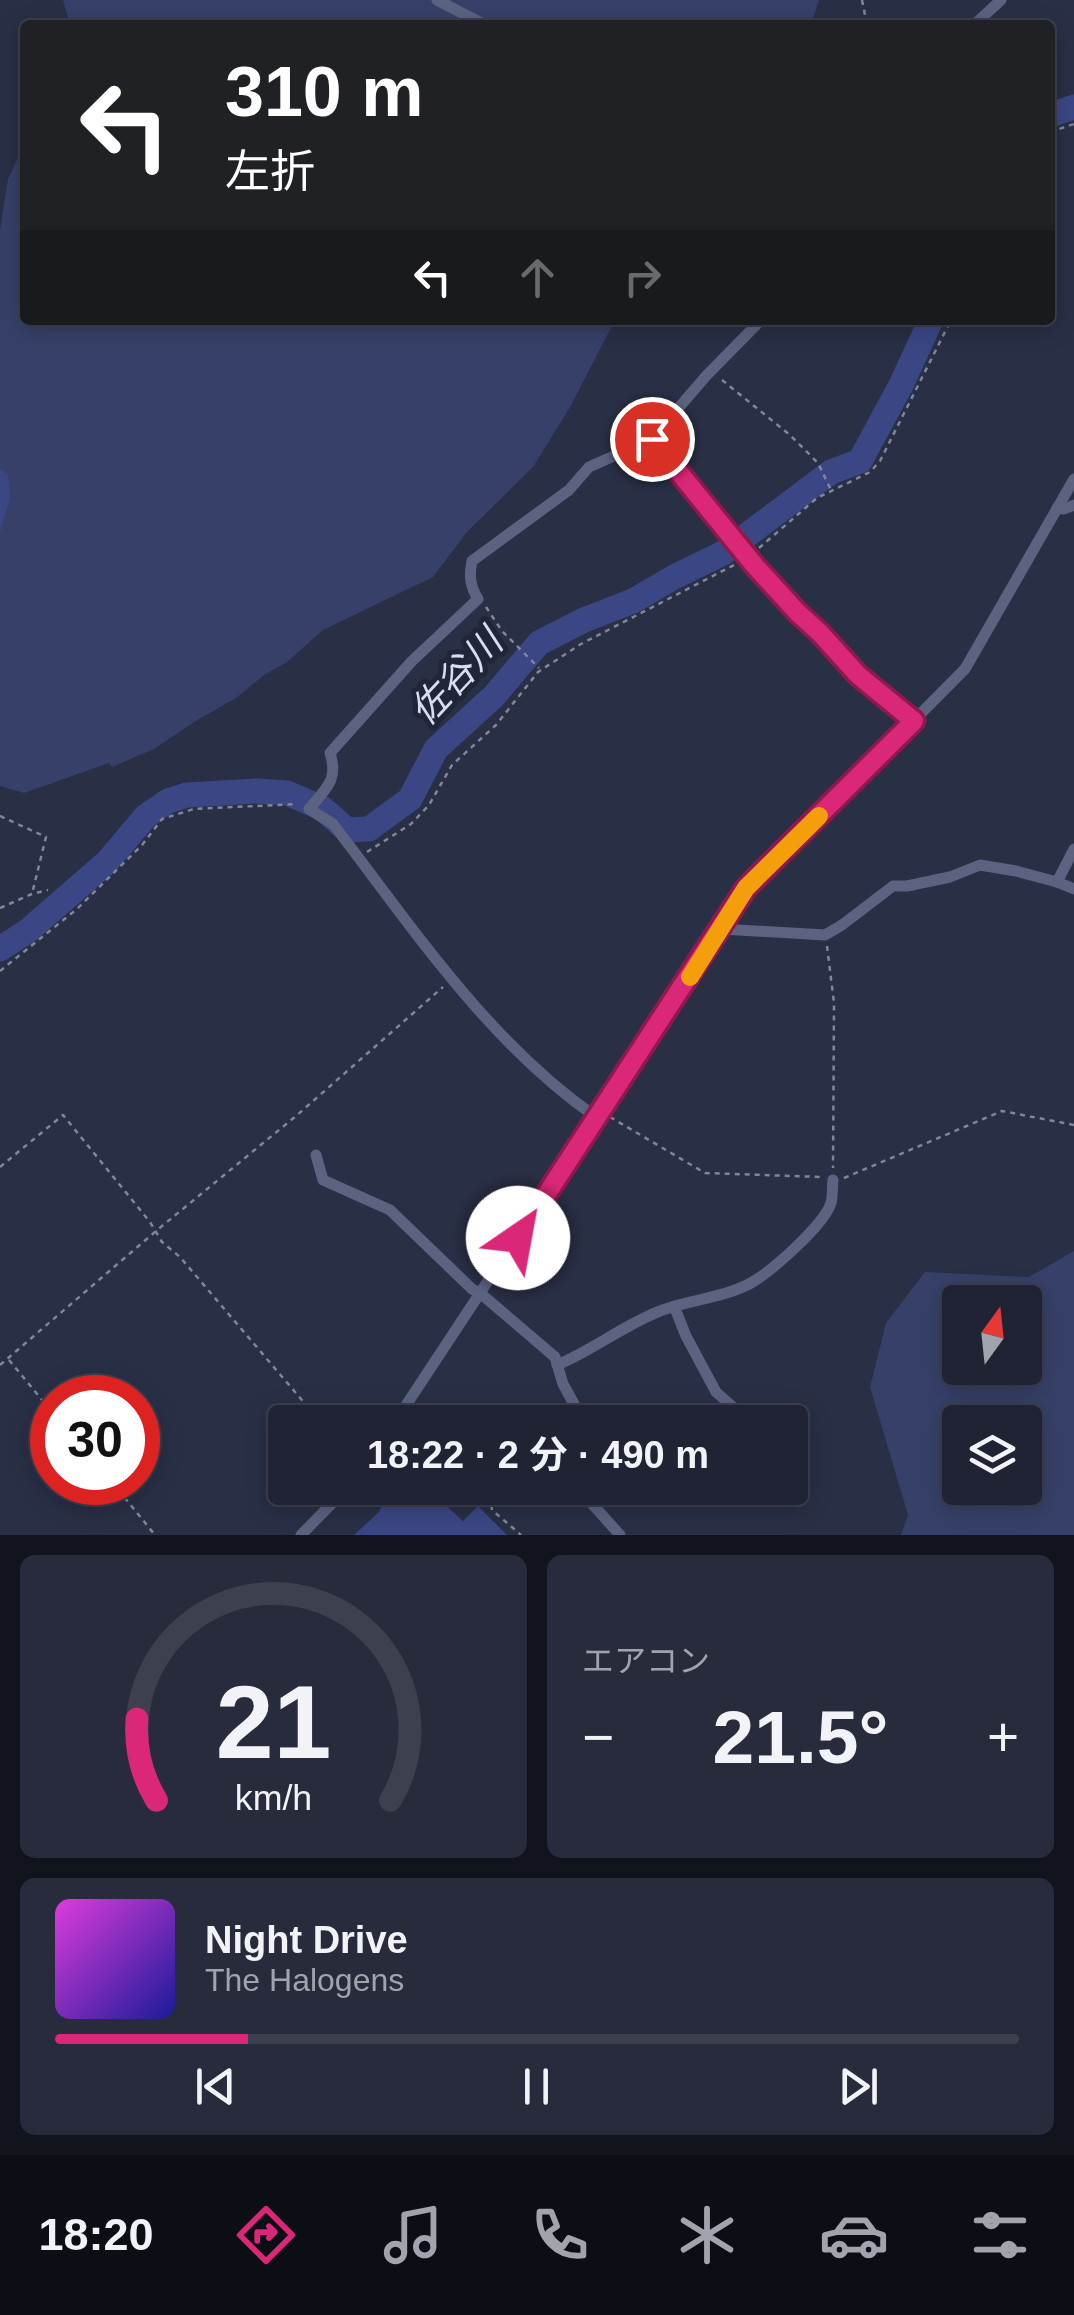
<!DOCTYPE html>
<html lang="ja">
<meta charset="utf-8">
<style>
body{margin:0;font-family:Helvetica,"Noto Sans JP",sans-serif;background:#272b3c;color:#f1f3f6;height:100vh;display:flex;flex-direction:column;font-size:38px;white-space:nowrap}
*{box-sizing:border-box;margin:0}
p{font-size:32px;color:#a1a4ac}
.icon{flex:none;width:55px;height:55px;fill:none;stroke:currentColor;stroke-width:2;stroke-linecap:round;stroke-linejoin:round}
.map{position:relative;height:1535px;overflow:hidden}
.panel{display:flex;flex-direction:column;gap:20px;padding:20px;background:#11131d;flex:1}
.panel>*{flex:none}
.top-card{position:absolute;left:20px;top:20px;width:1035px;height:305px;border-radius:10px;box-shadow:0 5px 25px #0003,0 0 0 2px #3c404f;background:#202124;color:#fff;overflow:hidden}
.needle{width:65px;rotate:15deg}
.fabs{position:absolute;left:942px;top:1285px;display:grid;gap:20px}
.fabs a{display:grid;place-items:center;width:100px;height:100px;border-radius:10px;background:#1f2334;box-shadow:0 5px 25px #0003,0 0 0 2px #3c404f;font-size:50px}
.speed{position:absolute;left:30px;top:1375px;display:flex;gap:20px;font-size:50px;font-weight:700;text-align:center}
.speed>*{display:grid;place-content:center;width:130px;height:130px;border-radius:50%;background:#1f2334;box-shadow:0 5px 25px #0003,0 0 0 2px #3c404f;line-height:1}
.speed .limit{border:15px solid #d22;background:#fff;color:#111}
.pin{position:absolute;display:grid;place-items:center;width:85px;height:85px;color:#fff;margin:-42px;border:5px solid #fff;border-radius:50%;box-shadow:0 2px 10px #0007}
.me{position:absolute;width:110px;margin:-55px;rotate:33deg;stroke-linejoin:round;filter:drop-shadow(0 0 8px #0008)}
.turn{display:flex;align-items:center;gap:35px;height:210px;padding:0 40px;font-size:45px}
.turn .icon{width:130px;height:130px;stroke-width:2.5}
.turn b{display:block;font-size:70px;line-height:85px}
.lanes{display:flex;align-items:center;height:95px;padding:0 40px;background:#0003;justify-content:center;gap:50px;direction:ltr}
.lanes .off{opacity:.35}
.big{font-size:75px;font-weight:700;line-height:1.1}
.panel .widget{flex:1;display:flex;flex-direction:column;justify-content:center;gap:15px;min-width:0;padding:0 35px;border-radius:15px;background:#272b3c}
.panel .dial{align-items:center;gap:0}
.dial svg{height:260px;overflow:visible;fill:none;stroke:#3c404f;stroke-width:7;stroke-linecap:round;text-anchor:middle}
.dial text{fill:#f1f3f6;stroke:none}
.song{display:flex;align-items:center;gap:30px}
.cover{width:120px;height:120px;border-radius:15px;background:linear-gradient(135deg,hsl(300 70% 55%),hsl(240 70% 35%))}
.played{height:10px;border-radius:5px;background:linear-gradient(90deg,#db2777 20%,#3c404f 20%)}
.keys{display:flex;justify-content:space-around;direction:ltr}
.heat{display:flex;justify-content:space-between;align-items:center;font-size:55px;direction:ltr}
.panel .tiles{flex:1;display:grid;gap:20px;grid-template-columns:1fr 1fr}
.widget:last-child{grid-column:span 2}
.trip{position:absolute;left:268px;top:1405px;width:540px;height:100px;border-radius:10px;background:#1f2334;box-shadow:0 5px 25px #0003,0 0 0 2px #3c404f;font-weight:700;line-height:100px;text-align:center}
.menu{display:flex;height:160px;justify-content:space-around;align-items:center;background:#0c0e15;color:#a1a4ac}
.menu .icon{width:70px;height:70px}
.menu .current{color:#db2777}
.menu b{font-size:45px;color:#f1f3f6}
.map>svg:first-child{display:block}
.green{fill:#374068;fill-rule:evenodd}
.water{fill:#3b4784}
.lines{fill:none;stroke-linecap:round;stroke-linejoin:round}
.river{stroke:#3b4784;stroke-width:25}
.path{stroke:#818699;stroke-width:2.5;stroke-dasharray:5 5;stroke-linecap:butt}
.street{stroke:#5c6380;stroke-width:11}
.route-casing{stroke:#8e194d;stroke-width:25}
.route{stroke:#db2777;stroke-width:18}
.slow{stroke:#f59e0b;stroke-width:18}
.labels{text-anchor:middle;stroke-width:10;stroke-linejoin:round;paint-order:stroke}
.water-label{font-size:38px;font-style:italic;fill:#d8ddf0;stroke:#20253a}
</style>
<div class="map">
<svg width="1074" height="1535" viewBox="0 0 1074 1535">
<rect width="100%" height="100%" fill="#292f45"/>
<g class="green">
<polygon points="63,0 819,0 811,25 70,25"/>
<polygon points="25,143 25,320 615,320 569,409 533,467 467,532 433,577 323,630 287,662 264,675 236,698 194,722 154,749 112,767 109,763 24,793 0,786 0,230 8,179"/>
<path d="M1074,1251v284h-173l7,-20 -38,-128 16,-64 39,-51 104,5zM960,1302h65v66h-65zM960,1422h65v66h-65z"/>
</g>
<g class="water">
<polygon points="0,469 8,474 10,498 0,532"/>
<polygon points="391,1488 426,1488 463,1521 478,1506 507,1535 354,1535 379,1512"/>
</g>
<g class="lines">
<g class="river">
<polyline points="1050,115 1074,107"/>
<polyline points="0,949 29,930 107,862 146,816 168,801 187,795 257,791 287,793 322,808 347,830 369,829 410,799 436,749 494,696 539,643 584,620 633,601 674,577 723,553 831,472 860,461 901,385 931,320"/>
</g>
<g class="path">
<polyline points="862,0 867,25"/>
<polyline points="1050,132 1074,124"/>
<polyline points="722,380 790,435 818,463 831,490"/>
<polyline points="759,548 817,498 870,472 880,461 951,320"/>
<polyline points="486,607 502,631 539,668"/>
<polyline points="0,816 46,837 32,894"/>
<polyline points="367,852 411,824 429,805 452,765 496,725 538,672 581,644 736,564"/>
<polyline points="0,908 32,894 48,890"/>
<polyline points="827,946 834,1003 833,1168"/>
<polyline points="0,971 77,909 142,845 162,819 194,809 296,804"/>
<polyline points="610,1117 705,1173 822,1177"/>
<polyline points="0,1167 63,1115 150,1222 162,1242 180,1257 307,1406 329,1420 338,1417 358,1422"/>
<polyline points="844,1178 1002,1111 1074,1125"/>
<polyline points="9,1360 52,1412"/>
<polyline points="0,1365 156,1231 296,1116 443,987"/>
<polyline points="112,1482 155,1535"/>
<polyline points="497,1488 490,1495 492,1510 521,1535"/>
</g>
<g class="street">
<polyline points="437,0 485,25"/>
<polyline points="974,25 1001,0"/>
<polyline points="652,439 755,566 797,613 820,633 858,675 914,721"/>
<polyline points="1057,508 1064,509 1074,505"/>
<polyline points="1057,882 1074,849"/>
<polyline points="721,929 825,935 842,925 893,886 907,886 950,877 980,865 1016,871 1057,882 1074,889"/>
<path d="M596,1117c-109,-76 -183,-189 -263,-293l-24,-15c16,-20 30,-28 21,-56l82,-92 66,-62c-8,-13 -9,-23 -6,-38l97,-71 20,-23 63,-28 54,-63 55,-56"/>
<polyline points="316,1155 323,1180 390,1210 472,1289 480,1293 555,1357 563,1384 574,1404 576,1414 572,1422"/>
<polyline points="674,1306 686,1336 716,1392 750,1422"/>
<path d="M557,1365c36,-15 67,-40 103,-54 28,-11 62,-13 89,-27 21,-11 75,-59 82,-81 2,-7 1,-16 2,-23"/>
<polyline points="395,1422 747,888 965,669 1074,479"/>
<polyline points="790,1483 794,1490"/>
<polyline points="578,1488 620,1535"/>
<polyline points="301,1535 347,1488"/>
</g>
</g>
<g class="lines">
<defs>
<polyline id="route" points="518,1238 746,888 914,721 858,675 820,633 798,613 755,566 652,439"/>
</defs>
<use href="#route" class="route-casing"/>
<use href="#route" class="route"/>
<polyline class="slow" points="690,977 746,888 819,816"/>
</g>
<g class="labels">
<g class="water-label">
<text transform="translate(456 677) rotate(-47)" y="13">佐谷川</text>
</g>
</g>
</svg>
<div class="fabs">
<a><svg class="needle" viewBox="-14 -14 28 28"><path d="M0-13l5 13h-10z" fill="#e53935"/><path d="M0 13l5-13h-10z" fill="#a1a4ac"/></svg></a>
<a><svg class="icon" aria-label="layers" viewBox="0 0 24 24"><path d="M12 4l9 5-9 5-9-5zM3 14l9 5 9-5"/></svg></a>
</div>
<div class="speed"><div class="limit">30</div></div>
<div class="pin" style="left:652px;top:439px;background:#d93025"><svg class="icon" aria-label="arrive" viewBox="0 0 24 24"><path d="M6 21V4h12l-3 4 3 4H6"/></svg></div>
<svg class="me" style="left:518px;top:1238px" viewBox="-20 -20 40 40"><circle r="19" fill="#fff"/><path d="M0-13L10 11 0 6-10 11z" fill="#db2777"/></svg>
<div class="trip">18:22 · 2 分 · 490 m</div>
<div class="top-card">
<div class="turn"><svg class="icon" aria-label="left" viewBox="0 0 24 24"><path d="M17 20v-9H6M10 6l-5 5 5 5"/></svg><div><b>310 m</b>左折</div></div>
<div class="lanes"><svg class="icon" aria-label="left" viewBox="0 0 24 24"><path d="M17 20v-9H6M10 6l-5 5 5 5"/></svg><svg class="icon off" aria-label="ahead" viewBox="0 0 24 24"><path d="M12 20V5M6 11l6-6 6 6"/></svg><svg class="icon off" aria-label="right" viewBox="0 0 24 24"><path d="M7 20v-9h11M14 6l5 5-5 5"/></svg></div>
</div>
</div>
<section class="panel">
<div class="tiles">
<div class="widget dial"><svg viewBox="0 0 100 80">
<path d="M14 69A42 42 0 1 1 86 69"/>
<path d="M14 69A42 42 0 0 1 8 44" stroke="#db2777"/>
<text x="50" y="56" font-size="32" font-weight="700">21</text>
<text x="50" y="72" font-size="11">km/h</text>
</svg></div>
<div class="widget"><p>エアコン</p>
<div class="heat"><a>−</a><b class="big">21.5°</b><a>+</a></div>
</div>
<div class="widget">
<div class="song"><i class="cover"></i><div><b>Night Drive</b><p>The Halogens</p></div></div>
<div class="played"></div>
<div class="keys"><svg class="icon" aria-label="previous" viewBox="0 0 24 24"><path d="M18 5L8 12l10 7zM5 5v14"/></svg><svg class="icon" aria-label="pause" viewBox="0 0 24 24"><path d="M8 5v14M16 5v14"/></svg><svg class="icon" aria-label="next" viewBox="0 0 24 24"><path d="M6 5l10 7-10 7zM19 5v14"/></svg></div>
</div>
</div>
</section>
<nav class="menu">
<b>18:20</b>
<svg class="icon current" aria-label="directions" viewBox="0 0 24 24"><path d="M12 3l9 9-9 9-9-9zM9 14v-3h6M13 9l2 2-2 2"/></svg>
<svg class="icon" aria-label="music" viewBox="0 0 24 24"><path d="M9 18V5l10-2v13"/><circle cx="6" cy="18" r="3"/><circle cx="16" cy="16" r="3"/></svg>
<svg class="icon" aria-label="phone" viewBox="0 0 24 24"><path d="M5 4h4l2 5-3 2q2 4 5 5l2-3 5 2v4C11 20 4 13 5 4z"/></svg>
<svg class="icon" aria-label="climate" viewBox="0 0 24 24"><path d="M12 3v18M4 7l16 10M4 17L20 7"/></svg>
<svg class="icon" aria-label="car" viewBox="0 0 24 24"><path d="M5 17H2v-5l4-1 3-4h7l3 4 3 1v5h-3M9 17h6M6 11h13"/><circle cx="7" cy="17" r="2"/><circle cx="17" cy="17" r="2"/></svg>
<svg class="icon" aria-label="filters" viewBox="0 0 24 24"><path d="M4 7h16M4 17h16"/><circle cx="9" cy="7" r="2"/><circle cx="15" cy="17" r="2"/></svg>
</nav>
